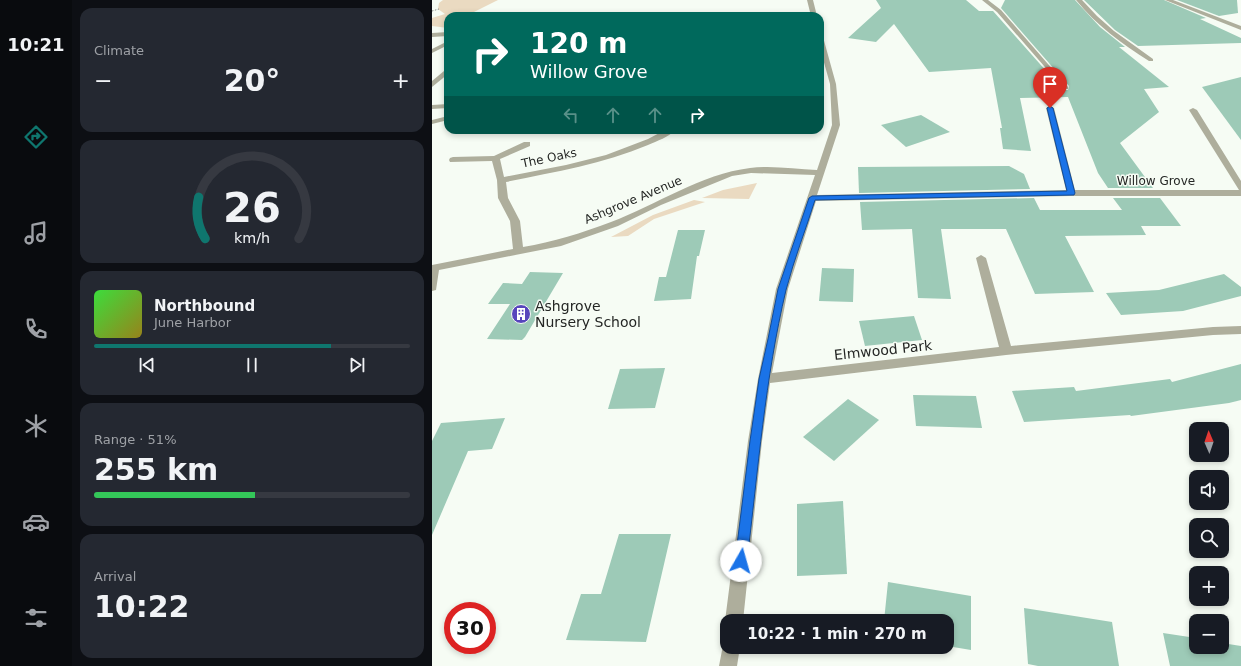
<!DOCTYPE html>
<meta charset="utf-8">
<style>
body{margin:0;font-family:"DejaVu Sans",sans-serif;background:#242831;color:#f1f3f6;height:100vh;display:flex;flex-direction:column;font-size:15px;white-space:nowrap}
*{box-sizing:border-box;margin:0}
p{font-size:13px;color:#9ea1a6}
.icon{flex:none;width:22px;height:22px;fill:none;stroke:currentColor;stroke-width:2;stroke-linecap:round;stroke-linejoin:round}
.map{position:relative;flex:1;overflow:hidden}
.details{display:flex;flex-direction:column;gap:8px;padding:8px;background:#0d0f14;width:360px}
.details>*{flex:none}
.top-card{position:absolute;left:12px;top:12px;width:380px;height:122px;border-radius:12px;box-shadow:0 2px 6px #0003;background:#00695c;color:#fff;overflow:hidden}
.needle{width:26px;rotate:358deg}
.fabs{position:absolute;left:757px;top:422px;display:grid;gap:8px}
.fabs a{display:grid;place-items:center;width:40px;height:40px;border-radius:8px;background:#171b24;box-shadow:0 2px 6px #0003;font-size:20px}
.speed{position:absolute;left:12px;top:602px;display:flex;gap:8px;font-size:20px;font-weight:700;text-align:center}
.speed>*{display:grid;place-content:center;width:52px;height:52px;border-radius:50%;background:#171b24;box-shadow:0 2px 6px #0003;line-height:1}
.speed .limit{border:6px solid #d22;background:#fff;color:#111}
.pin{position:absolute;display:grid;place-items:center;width:34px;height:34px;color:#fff;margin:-41px -17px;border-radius:50% 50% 50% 0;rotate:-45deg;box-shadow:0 0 4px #0007}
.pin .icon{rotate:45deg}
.me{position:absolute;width:44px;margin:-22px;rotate:7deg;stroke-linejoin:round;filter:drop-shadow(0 0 3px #0008)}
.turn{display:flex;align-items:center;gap:14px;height:84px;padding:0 20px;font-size:18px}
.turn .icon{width:52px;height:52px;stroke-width:2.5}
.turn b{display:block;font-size:28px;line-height:34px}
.lanes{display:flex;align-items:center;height:38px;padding:0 20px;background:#0003;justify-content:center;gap:20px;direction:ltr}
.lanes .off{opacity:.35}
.big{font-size:30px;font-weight:800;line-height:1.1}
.details .widget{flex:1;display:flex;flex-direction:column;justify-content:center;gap:6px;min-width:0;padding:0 14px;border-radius:12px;background:#242831}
.details .dial{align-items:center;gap:0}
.dial svg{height:104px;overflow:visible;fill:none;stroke:#363941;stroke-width:7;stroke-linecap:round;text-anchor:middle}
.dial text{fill:#f1f3f6;stroke:none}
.song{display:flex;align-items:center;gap:12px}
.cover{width:48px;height:48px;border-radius:6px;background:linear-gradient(135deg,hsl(120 70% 55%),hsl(50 70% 35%))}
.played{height:4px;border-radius:2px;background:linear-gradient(90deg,#0f766e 75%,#363941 75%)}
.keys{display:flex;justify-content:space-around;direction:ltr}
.heat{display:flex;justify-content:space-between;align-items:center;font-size:22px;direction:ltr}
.charge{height:6px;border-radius:3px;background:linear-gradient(90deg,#34c759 51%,#363941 0)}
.trip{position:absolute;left:288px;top:614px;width:234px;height:40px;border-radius:12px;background:#171b24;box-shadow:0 2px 6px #0003;font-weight:800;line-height:40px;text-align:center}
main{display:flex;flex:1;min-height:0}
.tab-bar{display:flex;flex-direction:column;width:72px;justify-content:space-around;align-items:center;background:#090b0e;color:#9ea1a6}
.tab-bar .icon{width:28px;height:28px}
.tab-bar .on{color:#0f766e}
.tab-bar b{font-size:18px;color:#f1f3f6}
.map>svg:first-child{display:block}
.green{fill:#eadac1}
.building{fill:#9dcab7}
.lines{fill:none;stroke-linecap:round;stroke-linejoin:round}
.path{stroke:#8b8f8a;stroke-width:1;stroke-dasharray:1.5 1.5;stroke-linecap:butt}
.minor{fill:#aeae9c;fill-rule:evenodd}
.route{fill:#1a73e8;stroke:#114b97}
.labels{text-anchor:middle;stroke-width:3;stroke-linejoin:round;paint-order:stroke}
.far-street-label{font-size:12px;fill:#242624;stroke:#f6fcf4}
.poi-label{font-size:14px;fill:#242624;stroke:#f6fcf4;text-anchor:start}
.street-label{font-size:14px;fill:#242624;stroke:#f6fcf4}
</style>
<main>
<nav class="tab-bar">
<b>10:21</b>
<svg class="icon on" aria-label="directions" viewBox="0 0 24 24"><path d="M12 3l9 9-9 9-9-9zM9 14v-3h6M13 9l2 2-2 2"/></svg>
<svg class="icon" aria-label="music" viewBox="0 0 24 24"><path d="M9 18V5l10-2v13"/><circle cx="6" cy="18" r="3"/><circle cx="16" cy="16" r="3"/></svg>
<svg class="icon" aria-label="phone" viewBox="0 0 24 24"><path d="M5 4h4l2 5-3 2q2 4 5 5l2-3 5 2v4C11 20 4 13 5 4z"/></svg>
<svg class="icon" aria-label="climate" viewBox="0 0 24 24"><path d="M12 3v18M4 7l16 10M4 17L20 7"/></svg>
<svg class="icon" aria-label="car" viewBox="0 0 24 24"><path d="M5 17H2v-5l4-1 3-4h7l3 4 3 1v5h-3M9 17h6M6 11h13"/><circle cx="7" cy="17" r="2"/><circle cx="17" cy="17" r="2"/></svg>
<svg class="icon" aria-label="filters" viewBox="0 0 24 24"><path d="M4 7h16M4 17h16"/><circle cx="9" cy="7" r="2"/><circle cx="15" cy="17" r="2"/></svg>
</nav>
<section class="details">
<div class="widget"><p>Climate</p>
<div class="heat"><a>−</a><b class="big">20°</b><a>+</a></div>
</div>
<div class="widget dial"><svg viewBox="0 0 100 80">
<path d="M14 69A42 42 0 1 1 86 69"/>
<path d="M14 69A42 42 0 0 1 9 37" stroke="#0f766e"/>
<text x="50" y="56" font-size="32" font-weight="700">26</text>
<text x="50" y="72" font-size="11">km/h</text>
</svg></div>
<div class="widget">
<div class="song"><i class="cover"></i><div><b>Northbound</b><p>June Harbor</p></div></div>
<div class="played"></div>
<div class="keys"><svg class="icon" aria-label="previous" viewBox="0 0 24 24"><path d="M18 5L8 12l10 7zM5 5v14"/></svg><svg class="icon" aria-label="pause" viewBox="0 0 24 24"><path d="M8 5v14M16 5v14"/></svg><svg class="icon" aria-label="next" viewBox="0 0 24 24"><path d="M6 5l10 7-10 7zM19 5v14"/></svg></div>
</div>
<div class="widget"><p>Range · 51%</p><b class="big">255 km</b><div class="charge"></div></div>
<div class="widget"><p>Arrival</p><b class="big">10:22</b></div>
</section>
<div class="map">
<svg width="809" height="666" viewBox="0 0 809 666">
<rect width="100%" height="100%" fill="#f6fcf4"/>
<g class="green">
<polygon points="11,0 66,0 36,15 49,16 16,16 16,28 0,26 0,18 13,14 6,9 7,3"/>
<polygon points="325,183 317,199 270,198 291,190"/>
<polygon points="262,200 273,202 222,219 196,236 179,237 221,215"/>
</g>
<g class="building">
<polygon points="444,0 534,0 547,11 561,11 631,90 636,90 637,86 569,8 573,0 643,0 668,27 693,47 687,47 737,87 712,89 727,112 688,143 721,188 676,188 666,173 636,97 588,98 599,151 571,149 568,128 570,128 559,68 497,72 462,24 444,42 416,38 449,8"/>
<polygon points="652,0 732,0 774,18 768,19 809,38 809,43 706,46 683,30"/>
<polygon points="745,0 805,0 806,13 787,16"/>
<polygon points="809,77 809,140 770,87"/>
<polygon points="489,115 518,132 474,147 449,125"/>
<polygon points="577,166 592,174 598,189 427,193 426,167"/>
<polygon points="602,198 608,210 690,210 681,198 728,198 749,226 709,226 714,235 633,236 662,292 603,294 574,229 509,229 519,299 486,298 480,229 430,230 428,202"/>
<polygon points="246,230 273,230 267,256 265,256 259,299 222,301 227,277 234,277"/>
<polygon points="390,268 422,269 421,302 387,301"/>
<polygon points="98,272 131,273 93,337 90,340 55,339 78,304 56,304 71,283 90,284"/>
<polygon points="792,274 809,287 809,296 751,311 689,315 674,293 727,290"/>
<polygon points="482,316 490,340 433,346 427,321"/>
<polygon points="809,364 809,400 797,403 699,416 698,415 592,422 580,391 642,387 644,391 738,379 740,382"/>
<polygon points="233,368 223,408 176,409 188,369"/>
<polygon points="481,395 544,396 550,428 484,426"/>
<polygon points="416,399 447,420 402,461 371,437"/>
<polygon points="73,418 60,449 36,451 0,535 0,441 9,423"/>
<polygon points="411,501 415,574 365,576 365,504"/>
<polygon points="187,534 239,534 214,642 134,640 149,594 169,594"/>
<polygon points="456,582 539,596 539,650 515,646 515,621 452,621"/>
<polygon points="592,608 680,622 687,666 606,666 596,664"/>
<polygon points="731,633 764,638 764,647 790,647 790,643 809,646 809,666 738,666"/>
</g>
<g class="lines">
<g class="path">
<polyline points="0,11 7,9"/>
<polyline points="88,16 94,13"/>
</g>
<g class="minor">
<polygon points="375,0 381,0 385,16 379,16"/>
<polygon points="550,0 556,0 569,10 636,87 636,89 632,89 565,12"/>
<path d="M644,0h6l15,16 17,15 39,28v2h-4c-27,-17 -53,-36 -73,-61z"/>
<polygon points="733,0 741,0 809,26 809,30"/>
<polygon points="16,32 16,36 0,37 0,33"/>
<path d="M388,35l3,2 13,47 4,41 -23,70 249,-5 -20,-82 4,-2 4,2 21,82h164l-50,-80 4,-2 4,2 44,71v15h-170l-255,5 -28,88 -16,84 227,-26 -23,-89 5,-3 5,3 25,88 202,-19 28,-1v8l-28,1 -207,20 -236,28 -8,58 -19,180h-16v5l-2,-5 23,-180 10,-62 18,-90 39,-114 -64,-2 -19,3 -71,29 -43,21 -57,20 -122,24 -3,20 -4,1v-26l81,-16 -3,-28 -12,-23 -1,-18 -5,-19 -42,1 -1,-2 1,-2 3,-1 41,-1 30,-14h6v4l-30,13 4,18 62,-12 40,-10 42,-16 17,-9h10c-6,7 -18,11 -27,15 -45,19 -94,27 -142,37l2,16 12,23 3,26c30,-5 59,-14 88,-25 45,-17 90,-48 139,-54 21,-3 45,1 67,2l15,-45 -2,-41 -10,-36z"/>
<polygon points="16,41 16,45 0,53 0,49"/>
<polygon points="12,71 16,71 16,74 0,87 0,81"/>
<polygon points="16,104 16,108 0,109 0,105"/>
<polygon points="16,116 16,120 0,124 0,120"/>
<polygon points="295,639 295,647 308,647 305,666 287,666 292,640"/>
</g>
</g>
<path class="route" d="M618,106l3,2 22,85 -1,2 -259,5c-9,29 -21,59 -29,90 -21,88 -28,181 -39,271l-2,4 -4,2 -4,-2 -2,-4 15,-120 9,-62 9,-40 10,-50 31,-91 3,-2 255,-5 -20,-83z"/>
<defs>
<symbol id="building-disc" viewBox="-11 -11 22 22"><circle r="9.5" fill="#5745bc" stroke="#f6fcf4"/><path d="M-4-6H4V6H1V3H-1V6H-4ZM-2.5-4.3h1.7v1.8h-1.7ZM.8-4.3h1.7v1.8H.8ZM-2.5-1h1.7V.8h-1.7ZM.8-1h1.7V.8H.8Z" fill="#fff"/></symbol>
</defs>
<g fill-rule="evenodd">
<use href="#building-disc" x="78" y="303" width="22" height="22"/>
</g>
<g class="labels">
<g class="far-street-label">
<text transform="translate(117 158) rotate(-12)" y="4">The Oaks</text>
<text x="724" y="185">Willow Grove</text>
<text transform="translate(201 200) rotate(-23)" y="4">Ashgrove Avenue</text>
</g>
<g class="poi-label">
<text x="103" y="311">Ashgrove<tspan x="103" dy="16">Nursery School</tspan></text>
</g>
<g class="street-label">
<text transform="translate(451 350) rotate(-6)" y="5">Elmwood Park</text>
</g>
</g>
</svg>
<div class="fabs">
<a><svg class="needle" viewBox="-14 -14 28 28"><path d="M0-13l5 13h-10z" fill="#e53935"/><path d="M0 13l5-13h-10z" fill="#9ea1a6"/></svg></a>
<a><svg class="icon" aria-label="sound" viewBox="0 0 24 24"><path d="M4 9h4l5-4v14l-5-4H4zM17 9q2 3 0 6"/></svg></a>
<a><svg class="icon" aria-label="search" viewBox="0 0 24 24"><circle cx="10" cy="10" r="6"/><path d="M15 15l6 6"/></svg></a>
<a>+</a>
<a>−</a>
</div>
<div class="speed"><div class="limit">30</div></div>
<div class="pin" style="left:618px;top:108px;background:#d93025"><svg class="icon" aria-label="arrive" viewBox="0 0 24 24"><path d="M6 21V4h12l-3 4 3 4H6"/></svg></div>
<svg class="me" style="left:309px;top:561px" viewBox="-20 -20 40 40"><circle r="19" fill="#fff"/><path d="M0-13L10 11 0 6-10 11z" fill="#1a73e8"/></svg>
<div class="trip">10:22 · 1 min · 270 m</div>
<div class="top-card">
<div class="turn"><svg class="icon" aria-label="right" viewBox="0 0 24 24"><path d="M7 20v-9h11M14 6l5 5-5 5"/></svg><div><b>120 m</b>Willow Grove</div></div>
<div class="lanes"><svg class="icon off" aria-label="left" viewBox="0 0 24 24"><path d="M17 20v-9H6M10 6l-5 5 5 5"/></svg><svg class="icon off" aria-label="ahead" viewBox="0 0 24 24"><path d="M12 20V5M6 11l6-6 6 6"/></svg><svg class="icon off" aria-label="ahead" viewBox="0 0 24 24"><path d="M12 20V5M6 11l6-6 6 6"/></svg><svg class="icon" aria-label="right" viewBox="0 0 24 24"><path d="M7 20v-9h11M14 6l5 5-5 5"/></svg></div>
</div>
</div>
</main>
